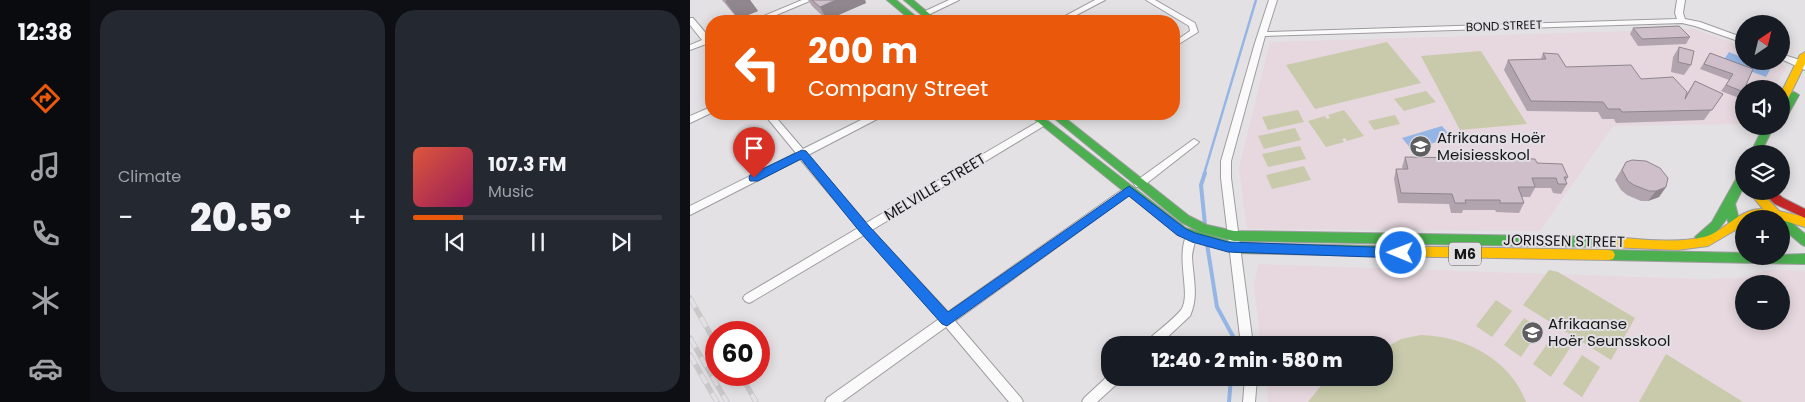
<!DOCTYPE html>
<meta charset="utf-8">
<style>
body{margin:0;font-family:Poppins,sans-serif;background:#242831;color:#f1f3f6;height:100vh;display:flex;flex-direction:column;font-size:19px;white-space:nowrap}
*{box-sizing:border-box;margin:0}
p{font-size:16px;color:#9ea1a6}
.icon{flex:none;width:28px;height:28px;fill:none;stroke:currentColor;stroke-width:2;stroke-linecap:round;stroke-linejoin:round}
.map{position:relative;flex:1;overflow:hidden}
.panel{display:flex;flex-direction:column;gap:10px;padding:10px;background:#0d0f14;width:600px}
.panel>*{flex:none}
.top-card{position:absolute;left:15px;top:15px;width:475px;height:105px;border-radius:20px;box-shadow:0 2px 12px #0003;background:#ea580c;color:#fff;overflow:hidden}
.needle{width:32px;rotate:35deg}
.buttons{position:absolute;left:1045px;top:15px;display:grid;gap:10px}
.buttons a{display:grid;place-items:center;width:55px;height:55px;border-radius:50%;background:#171b24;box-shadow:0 2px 12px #0003;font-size:25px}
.speed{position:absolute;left:15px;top:321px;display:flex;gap:10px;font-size:25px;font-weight:700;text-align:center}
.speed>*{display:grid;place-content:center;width:65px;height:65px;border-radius:50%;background:#171b24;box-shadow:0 2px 12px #0003;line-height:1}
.speed .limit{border:8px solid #d22;background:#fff;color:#111}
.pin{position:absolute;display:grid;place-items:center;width:42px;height:42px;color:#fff;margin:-51px -21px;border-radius:50% 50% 50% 0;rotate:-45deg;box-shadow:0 0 5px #0007}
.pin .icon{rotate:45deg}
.me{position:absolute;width:55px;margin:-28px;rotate:271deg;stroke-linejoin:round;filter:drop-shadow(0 0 4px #0008)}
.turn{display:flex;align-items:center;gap:18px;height:105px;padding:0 20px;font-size:22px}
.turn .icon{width:65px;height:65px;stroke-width:2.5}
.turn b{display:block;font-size:35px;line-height:42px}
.big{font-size:38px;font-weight:800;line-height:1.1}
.panel .card{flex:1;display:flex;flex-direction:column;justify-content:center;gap:8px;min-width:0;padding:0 18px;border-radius:20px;background:#242831}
.song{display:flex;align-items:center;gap:15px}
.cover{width:60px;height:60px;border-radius:8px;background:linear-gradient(135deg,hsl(10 70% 55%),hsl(330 70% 35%))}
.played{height:5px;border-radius:2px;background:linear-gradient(90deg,#ea580c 20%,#363941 20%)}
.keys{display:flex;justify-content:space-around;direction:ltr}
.heat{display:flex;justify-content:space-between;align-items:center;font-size:28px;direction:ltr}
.panel .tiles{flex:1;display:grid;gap:10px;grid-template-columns:repeat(2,1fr)}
.trip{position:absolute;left:411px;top:336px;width:292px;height:50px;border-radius:20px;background:#171b24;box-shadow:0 2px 12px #0003;font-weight:800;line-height:50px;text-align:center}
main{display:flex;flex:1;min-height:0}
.dock{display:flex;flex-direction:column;width:90px;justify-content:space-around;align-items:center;background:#090b0e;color:#9ea1a6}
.dock .icon{width:35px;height:35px}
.dock .current{color:#ea580c}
.dock b{font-size:22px;color:#f1f3f6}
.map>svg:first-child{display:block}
.education{fill:#e6d8de;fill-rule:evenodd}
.green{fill:#c8caab}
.water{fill:#95b6e5}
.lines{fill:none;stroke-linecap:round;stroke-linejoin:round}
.stream-far1{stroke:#95b6e5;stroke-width:2.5}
.stream{stroke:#95b6e5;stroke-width:4}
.street-casing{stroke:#9e9c9f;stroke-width:2}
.fast-casing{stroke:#9e9c9f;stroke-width:2}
.slow-casing{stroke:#9e9c9f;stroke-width:2}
.jam-casing{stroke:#9e9c9f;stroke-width:2}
.street{fill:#fbfafb;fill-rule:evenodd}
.fast{fill:#4caf50;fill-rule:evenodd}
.slow{fill:#ffc107;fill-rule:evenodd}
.jam{fill:#c62828;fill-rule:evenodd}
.rail-casing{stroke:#cac9ca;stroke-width:5.5}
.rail{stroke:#e3e0e5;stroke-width:4;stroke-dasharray:11;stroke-linecap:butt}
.wall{fill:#b1a4af}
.shaded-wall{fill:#90868e}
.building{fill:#cebfcb;stroke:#90868e}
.route{fill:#1a73e8;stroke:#114b97}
.labels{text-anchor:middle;stroke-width:4;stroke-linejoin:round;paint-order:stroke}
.far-street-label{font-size:12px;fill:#171617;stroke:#e3e0e5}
.shield{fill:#e3e0e5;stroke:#545355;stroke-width:1}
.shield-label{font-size:14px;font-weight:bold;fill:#171617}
.poi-label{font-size:15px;fill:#171617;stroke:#e3e0e5;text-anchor:start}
.street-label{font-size:15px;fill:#171617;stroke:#e3e0e5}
</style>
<main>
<nav class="dock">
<b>12:38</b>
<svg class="icon current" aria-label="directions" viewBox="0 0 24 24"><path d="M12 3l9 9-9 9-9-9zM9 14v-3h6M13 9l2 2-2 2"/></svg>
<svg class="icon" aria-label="music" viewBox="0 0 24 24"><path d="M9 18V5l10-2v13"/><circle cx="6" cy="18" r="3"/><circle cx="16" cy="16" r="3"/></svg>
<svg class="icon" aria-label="phone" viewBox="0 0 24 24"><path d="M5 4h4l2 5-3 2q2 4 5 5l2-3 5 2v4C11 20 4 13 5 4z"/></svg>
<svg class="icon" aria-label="climate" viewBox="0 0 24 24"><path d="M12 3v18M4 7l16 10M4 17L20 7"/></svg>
<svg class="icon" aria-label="car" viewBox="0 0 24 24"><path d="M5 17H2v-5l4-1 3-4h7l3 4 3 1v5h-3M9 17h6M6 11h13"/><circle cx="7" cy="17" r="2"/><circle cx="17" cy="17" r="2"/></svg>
</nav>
<section class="panel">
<div class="tiles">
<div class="card"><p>Climate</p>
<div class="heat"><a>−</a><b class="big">20.5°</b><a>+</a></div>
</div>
<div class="card">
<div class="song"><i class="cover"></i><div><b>107.3 FM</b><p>Music</p></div></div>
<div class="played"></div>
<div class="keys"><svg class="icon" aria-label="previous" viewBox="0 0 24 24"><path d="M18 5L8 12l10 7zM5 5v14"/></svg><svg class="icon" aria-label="pause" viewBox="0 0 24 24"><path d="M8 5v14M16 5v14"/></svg><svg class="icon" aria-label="next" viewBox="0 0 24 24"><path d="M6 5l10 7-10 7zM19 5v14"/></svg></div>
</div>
</div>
</section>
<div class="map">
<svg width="1115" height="402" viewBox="0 0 1115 402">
<rect width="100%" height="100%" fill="#e3e1e4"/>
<g class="education">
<polygon points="1004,29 1054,47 1054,61 1090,61 1096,68 1083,89 1054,89 1054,124 923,126 850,231 557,229 549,168 580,42"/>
<path d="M568,264l440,15 46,-1 23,-8 38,1v131h-537l-2,-24h119v-33h-124l-7,-60zM1054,284h37v37h-37z"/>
</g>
<g class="green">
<polygon points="697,42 731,83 625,109 596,65"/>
<polygon points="791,51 837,124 770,130 731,56"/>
<polygon points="736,91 746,102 714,111 704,99"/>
<polygon points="608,110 614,122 578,130 572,117"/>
<polygon points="654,110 674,136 657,141 655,138 652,139 654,142 636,147 618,121 635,116 637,119 640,118 638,115"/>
<polygon points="705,115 710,124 684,130 678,121"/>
<polygon points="605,128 611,140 574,149 568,136"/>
<polygon points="610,146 616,159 578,167 572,154"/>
<polygon points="614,166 621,180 582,189 576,175"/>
<polygon points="859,270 868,272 945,318 921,360 833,305"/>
<polygon points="806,300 822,311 802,337 786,326"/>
<polygon points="834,318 850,329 831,357 814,345"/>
<path d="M731,335c43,1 89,24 105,67h-218l19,-24h58v-30l16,-9z"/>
<polygon points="862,337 880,348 861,377 843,364"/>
<polygon points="976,354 1053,402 949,402"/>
<polygon points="892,355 910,367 892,397 873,384"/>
</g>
<g class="water">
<polygon points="1039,52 1054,58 1054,61 1064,61 1081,68 1076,77 1033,61"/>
<polygon points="752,126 762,138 721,149 712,138"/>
</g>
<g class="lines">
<polyline class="stream-far1" points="514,174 566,0"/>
<g class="stream">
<polyline points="515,173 511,185 515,225"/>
<polyline points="517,244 527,307 545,340 545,345"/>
<polyline points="539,402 541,378"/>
</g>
<defs>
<g id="street">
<polygon points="112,0 122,0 72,21 62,21"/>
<polygon points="259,0 269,0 238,15 232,15 231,13"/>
<polygon points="405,0 415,0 375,21 366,21"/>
<polygon points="456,0 465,0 505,23 508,32 484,47 484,42 500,31 499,26"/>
<polygon points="579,0 587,0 577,32 987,19 985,13 987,0 995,0 993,13 995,19 1010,22 1054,38 1054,43 1005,26 992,23 575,36 541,161 541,178 563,345 551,345 531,178 531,161 565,43"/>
<polygon points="0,18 3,18 19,37 21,37 21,47 16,44 0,50 0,45 12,40 0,25"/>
<polygon points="1091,54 1113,61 1115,63 1115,70 1091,59"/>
<polygon points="21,107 21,113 0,123 0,116"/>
<polygon points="74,114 83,114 113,149 183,114 194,114 193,116 118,155 176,223 351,120 357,120 358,122 357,124 182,230 258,312 436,187 442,187 444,190 442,193 265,321 331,398 333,402 319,402 256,327 152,402 135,402 137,398 249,319 174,235 63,301 59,303 55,301 53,298 55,295 168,228 110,159 0,215 0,206 106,153"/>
<polygon points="504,139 509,142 507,144 452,187 446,187 444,184 446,181"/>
<path d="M501,233l4,1c2,6 -3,15 -3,23 1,21 7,39 -2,59l-31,29h-14l2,-4c10,-10 25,-20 34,-31 11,-15 -6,-52 6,-76z"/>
<polygon points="420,374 420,378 431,378 429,382 407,402 392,402 394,398"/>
<polygon points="555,378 567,378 565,402 553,402"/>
</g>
<g id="fast">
<polygon points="197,0 206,0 231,21 222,21"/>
<polygon points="214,0 223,0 248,21 239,21"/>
<polygon points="1104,92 1109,95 1095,120 1091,121 1091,109 1101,93"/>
<polygon points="338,114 349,114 496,228 545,243 691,246 695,248 697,251 695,254 691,256 545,253 488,235"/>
<polygon points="359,114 370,114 499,216 517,225 544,231 920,237 924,239 926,242 924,245 920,247 544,241 510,232 491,222"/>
<polygon points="1074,126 1084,126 1070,154 1060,154"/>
<path d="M1054,171v15l-9,18 5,20 -2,3h-8l-3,-9c-6,9 -18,26 -30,22l-2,-3 17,-15 28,-50z"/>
<polygon points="1091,215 1095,217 1115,234 1115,246 1111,244 1091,227 1091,219 1086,219"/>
<polygon points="919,250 1054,253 1054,256 1115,254 1115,264 919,260 915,259 913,255 915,251"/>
</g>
<g id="slow">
<polygon points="1115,52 1115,64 1096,103 1091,106 1091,93 1110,55"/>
<path d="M1058,191h12l19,20 26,6v10l-20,-6 -4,2v-4h-37v6l-36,21 -31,4 -67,-3 -4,-2 -2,-3 2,-3 4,-2c30,2 64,7 94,0 21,-5 35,-29 59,-28z"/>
<polygon points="691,246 919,250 923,251 925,255 923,259 919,260 691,256 687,254 685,251 687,248"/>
</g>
<polygon id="jam" points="1071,191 1084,191 1093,198 1115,209 1115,218 1085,204"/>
</defs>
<use href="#street" class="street-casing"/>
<use href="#fast" class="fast-casing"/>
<use href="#slow" class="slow-casing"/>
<use href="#jam" class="jam-casing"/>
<use href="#street" class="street"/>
<use href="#fast" class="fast"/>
<use href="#slow" class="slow"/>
<use href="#jam" class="jam"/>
<defs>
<g id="rail">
<polyline points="0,298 26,344"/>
<polyline points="0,338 37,402"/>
<polyline points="0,355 27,402"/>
<polyline points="51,375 66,402"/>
</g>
</defs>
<use href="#rail" class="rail-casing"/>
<use href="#rail" class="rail"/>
</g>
<g class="wall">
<polygon points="32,0 60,0 68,11 48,19"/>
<polygon points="118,0 175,0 176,3 137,20 122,6"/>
<polygon points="943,28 1000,37 996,44 948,46 940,34"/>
<polygon points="989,47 1001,65 994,75 981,72 983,57"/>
<polygon points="853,53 876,67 951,79 996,95 1005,81 1033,94 1014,120 926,123 924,119 912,119 908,112 837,111 814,70 818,60 851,59"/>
<polygon points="1020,53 1063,69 1054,89 1054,100 1031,91 1039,80 1010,69"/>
<polygon points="715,157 847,163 878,177 876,181 877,184 871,194 863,193 861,188 845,188 840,197 832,197 834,203 829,213 806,212 805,210 773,210 772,213 761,213 759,204 708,203 704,179 706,169 713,169 712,167"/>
<polygon points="936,162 976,187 969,197 958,201 951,201 937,195 931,190 925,180"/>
</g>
<g class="shaded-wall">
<polygon points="37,0 60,0 68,11 48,19 35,1"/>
<polygon points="146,0 175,0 176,3 137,20 130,7"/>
<polygon points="976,187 969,197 958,201 966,191"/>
</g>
<g class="building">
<polygon points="122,0 146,0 130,7"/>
<polygon points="989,26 1000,37 952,39 943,28"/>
<polygon points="989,47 1004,51 1001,65 988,62"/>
<polygon points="853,53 868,54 876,67 941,65 951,79 983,77 997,92 995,99 1005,81 1033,94 1022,110 932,112 930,109 918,109 913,102 841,101 818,60 856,59"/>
<polygon points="1020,53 1063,69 1056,85 1066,89 1054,89 1054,92 1036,85 1043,74 1014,64"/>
<polygon points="715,157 845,159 847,163 872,164 878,177 874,177 877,184 868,184 866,178 842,178 845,187 828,187 834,203 810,203 810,200 775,200 776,203 765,203 762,194 711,193 706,169 718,169"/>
<polygon points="942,160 956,161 970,168 978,178 976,187 966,191 959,191 944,185 938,181 932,170 936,162"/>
</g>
<polygon class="route" points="112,150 116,151 179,226 258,312 439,186 496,229 505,233 538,242 711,248 715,249 717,253 715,256 711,258 538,252 502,242 487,235 439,196 257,326 252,324 170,232 111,159 68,181 60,181 59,178 60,175"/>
<defs>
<symbol id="school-disc" viewBox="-11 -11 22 22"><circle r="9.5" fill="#5e5d5f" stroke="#e3e0e5"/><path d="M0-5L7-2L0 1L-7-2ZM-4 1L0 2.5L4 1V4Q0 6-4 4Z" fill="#fff"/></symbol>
</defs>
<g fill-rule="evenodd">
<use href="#school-disc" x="718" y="134" width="25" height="25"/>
<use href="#school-disc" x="830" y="320" width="25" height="25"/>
</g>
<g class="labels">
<g class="far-street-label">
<text transform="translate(814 26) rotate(-2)" y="4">BOND STREET</text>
</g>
<rect class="shield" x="759" y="242.5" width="32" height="23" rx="4"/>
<g class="shield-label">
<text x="775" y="259">M6</text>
</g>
<g class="poi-label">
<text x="747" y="143">Afrikaans Hoër<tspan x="747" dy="17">Meisiesskool</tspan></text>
<text x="858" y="329">Afrikaanse<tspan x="858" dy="17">Hoër Seunsskool</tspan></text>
</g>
<g class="street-label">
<text transform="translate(245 187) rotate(-31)" y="5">MELVILLE STREET</text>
<text transform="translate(874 241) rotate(1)" y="5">JORISSEN STREET</text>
</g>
</g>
</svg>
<div class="buttons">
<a><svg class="needle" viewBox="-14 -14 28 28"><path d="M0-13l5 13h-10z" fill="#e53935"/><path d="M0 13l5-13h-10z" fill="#9ea1a6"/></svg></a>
<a><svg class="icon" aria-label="sound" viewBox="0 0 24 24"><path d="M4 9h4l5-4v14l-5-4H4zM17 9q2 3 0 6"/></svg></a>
<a><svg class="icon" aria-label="layers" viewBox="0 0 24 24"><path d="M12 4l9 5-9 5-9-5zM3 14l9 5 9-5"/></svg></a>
<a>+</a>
<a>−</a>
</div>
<div class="speed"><div class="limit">60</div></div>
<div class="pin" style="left:64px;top:178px;background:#d93025"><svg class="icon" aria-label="arrive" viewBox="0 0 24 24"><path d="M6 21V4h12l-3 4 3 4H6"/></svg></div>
<svg class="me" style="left:711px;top:253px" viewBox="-20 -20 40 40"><circle r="17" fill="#1a73e8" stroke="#fff" stroke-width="3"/><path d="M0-11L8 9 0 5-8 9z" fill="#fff"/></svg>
<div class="trip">12:40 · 2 min · 580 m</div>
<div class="top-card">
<div class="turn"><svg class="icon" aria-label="left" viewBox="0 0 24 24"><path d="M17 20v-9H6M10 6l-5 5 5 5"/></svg><div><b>200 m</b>Company Street</div></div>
</div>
</div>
</main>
